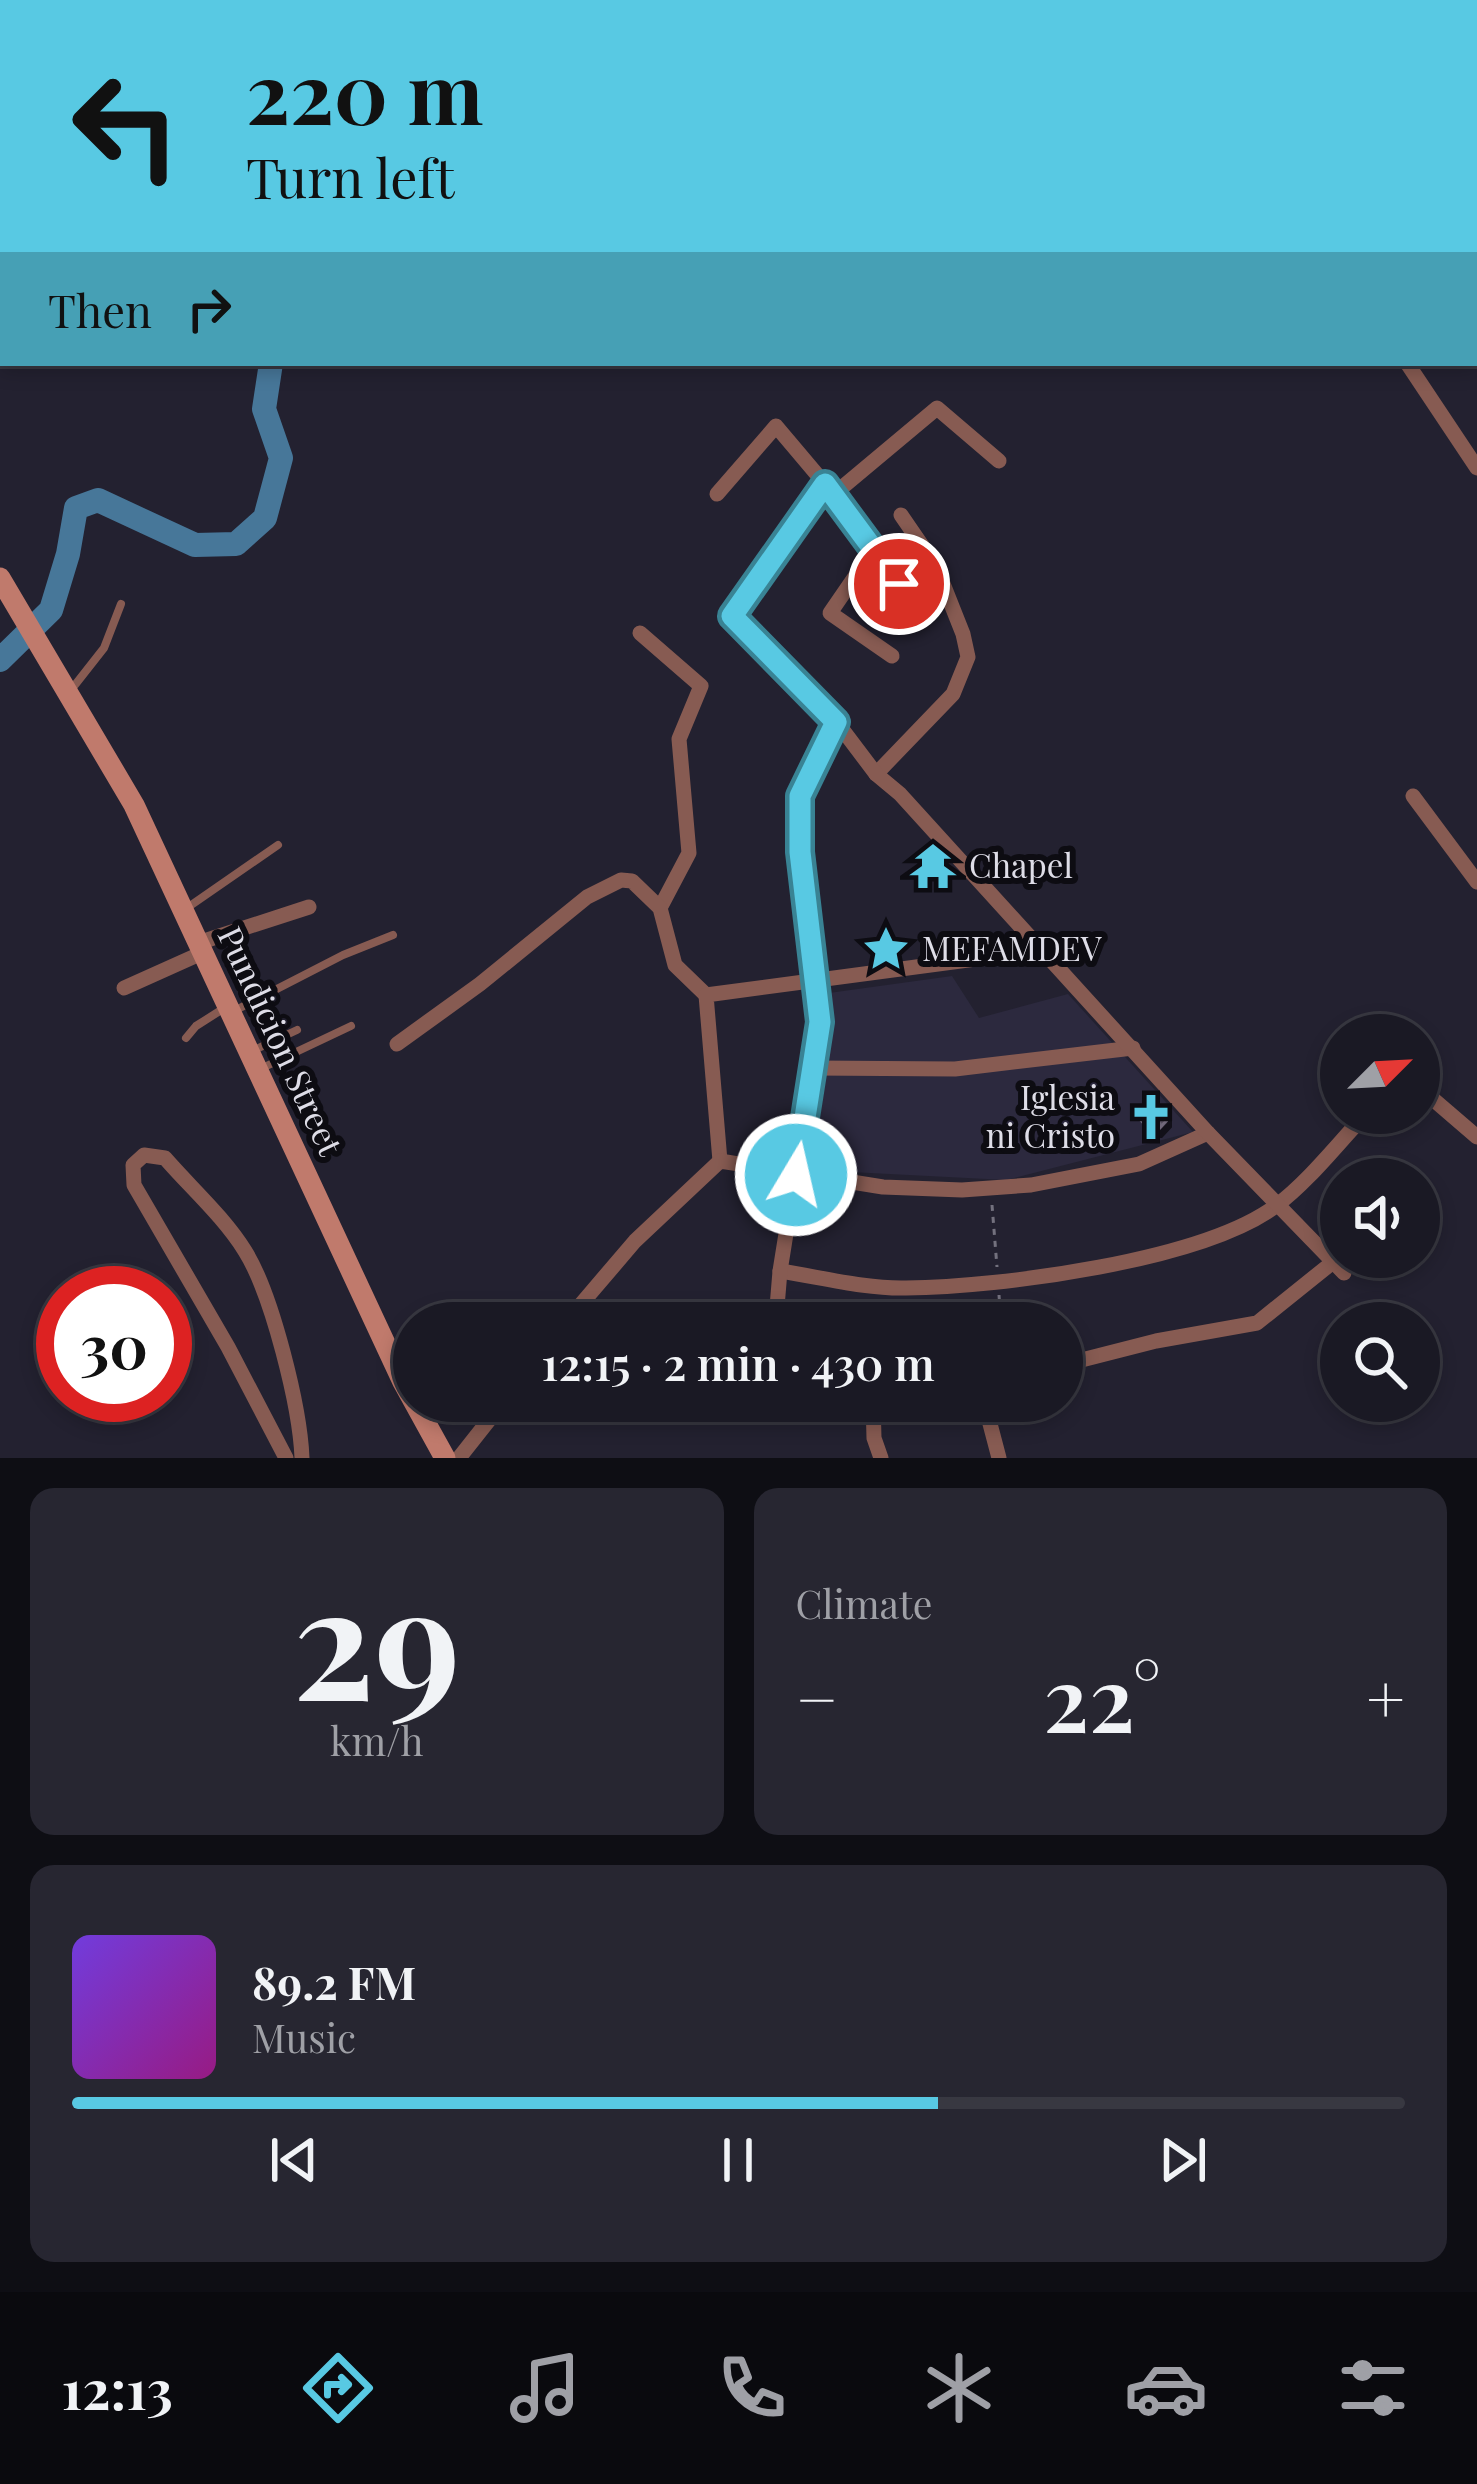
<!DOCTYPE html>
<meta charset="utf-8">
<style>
body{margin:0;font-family:"Playfair Display",serif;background:#272631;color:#f1f3f6;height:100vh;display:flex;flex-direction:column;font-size:45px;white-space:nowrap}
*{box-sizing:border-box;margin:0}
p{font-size:39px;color:#9fa0a6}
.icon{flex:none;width:66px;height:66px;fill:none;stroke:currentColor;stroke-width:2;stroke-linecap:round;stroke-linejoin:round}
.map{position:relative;height:1458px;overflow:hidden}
.panel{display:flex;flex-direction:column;gap:30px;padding:30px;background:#0e0e14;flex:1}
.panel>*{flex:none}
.banner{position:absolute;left:0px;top:0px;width:1479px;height:366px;box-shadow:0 6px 18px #0003,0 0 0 3px #383841;background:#58c9e3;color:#111;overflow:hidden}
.needle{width:78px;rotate:66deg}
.tools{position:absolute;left:1320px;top:1014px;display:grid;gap:24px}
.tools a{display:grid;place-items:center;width:120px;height:120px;border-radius:50%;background:#1a1924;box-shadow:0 6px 18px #0003,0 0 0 3px #383841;font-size:60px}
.speed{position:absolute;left:36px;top:1266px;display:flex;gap:24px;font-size:60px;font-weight:700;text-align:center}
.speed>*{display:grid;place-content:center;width:156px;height:156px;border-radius:50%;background:#1a1924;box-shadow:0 6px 18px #0003,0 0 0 3px #383841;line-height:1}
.speed .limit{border:18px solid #d22;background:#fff;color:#111}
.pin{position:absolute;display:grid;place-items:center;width:102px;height:102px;color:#fff;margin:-51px;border:6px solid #fff;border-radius:50%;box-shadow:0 3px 12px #0007}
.me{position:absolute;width:132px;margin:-66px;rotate:9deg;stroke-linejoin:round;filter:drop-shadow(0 0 9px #0008)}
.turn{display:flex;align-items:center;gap:42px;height:252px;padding:0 48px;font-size:54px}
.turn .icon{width:156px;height:156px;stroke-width:2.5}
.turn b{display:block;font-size:84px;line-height:102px}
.then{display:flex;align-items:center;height:114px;padding:0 48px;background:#0003;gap:24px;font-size:45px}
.big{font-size:90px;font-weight:600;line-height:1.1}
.panel .tile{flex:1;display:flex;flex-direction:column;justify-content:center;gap:18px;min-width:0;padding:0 42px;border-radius:24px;background:#272631}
.panel .dial{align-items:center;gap:0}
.dial b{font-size:156px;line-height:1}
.song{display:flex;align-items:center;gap:36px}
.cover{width:144px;height:144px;border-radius:18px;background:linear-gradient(135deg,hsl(260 70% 55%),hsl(310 70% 35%))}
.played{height:12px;border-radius:6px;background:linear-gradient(90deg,#58c9e3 65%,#383841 65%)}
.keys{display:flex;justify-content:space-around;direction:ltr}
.heat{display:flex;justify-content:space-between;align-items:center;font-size:66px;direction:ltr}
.panel .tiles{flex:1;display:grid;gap:30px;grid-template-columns:1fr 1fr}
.tile:last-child{grid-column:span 2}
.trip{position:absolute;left:393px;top:1302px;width:690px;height:120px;border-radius:60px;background:#1a1924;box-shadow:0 6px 18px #0003,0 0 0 3px #383841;font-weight:600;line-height:120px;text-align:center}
.dock{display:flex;height:192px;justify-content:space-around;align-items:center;background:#0a0a0e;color:#9fa0a6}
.dock .icon{width:84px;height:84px}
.dock .current{color:#58c9e3}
.dock b{font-size:54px;color:#f1f3f6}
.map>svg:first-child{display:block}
.built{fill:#2c293e}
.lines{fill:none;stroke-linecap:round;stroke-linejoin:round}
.river{stroke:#477799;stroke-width:24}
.building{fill:url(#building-back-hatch);stroke:#70687a;stroke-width:3;filter:url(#shadow)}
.path{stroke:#73717e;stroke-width:3;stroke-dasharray:6 6;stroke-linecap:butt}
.lane{stroke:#875b52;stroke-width:8}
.street{stroke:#875b52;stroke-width:15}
.secondary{stroke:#c07a6c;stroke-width:21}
.route-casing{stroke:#398394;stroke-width:30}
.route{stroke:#58c9e3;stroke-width:21}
.labels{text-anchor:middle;stroke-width:12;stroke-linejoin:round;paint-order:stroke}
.poi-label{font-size:33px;fill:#dedde7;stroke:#0d0c12;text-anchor:start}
.street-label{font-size:33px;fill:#dedde7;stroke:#0d0c12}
</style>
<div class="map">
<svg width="1477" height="1458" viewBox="0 0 1477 1458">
<defs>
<pattern id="building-back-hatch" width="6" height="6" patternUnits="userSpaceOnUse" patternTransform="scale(3)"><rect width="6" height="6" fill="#524b5c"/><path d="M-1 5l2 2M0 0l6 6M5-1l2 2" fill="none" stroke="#6a6473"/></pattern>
<filter id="shadow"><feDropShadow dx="6" dy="4" stdDeviation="0" flood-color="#0009"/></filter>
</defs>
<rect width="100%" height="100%" fill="#232130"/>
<polygon class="built" points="952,976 979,1018 1068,994 1193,1132 1006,1180 812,1170 825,1085 829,993"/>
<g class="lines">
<g class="river">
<polyline points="967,3 972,0"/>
<polyline points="0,660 51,610 68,554 76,508 98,500 195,545 236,544 265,518 281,458 264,409 271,363"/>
</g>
</g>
<polygon class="building" points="1149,1100 1168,1119 1154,1134 1135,1114"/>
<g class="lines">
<g class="path">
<polyline points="992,1205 997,1267"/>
<polyline points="999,1295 1001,1323"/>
</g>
<g class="lane">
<polyline points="71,690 104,648 121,604"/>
<polyline points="184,910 278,845"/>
<polyline points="232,1012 343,955 393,935"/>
<polyline points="186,1038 196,1026 226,1007"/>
<polyline points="250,1052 297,1030"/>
<polyline points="258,1070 351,1026"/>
</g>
<g class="street">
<polyline points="579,3 583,0"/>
<polyline points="0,360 3,356"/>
<polyline points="1407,363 1477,468"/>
<polyline points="830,491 900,584"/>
<polyline points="717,494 776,426 825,484 732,615 836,721"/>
<polyline points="833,495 937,408 999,461"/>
<polyline points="872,552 830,613 892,656"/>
<polyline points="640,633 701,686 679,739 689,853 660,908"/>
<polyline points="876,774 953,694 968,657 963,634 936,566 901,515"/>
<polyline points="1413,796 1477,882"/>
<polyline points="198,943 309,907"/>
<polyline points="124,988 202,953"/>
<polyline points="397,1044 480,984 587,897 621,880 632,881 660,908 675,965 706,995"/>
<polyline points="813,1068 955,1069 1133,1048"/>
<polyline points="1419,1096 1434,1100 1477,1137"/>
<polyline points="720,1161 706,995 1043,950"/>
<path d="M780,1271c40,6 85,18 126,17 94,-1 297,-27 371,-83 33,-25 61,-62 90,-92"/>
<polyline points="565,1323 635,1241 720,1161 883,1187 962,1190 1031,1185 1139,1164 1208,1133"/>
<polyline points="783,1323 777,1307 780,1271 820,1022 800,852 799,796 836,721 876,774 900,794 1208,1133 1344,1273"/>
<polyline points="1062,1365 1156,1341 1257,1323 1333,1262"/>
<polyline points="873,1401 874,1438 881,1458"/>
<polyline points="984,1401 999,1458"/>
<path d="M286,1458l-58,-111 -94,-162 -1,-20 11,-10 21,3c26,30 59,59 80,93 27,43 55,156 57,207"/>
<polyline points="459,1458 504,1401"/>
</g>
<polyline class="secondary" points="0,578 134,805 403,1382 445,1458"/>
</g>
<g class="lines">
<defs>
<polyline id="route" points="796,1175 820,1022 800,852 800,796 836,722 732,616 825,484 899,584"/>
</defs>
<use href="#route" class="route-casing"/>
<use href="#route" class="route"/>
</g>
<defs>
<symbol id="temple-bare" viewBox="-9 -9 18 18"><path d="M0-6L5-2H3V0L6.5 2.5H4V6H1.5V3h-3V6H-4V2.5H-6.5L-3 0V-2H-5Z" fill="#58c9e3" stroke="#0d0c12" stroke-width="2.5" paint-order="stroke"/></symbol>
<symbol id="sight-bare" viewBox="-9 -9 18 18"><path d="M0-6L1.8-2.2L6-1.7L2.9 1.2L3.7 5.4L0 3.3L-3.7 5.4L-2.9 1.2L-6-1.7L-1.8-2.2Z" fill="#58c9e3" stroke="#0d0c12" stroke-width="2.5" paint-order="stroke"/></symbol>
<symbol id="church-bare" viewBox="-9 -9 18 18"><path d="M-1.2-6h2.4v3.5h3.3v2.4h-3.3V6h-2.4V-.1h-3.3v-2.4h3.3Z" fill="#58c9e3" stroke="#0d0c12" stroke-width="2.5" paint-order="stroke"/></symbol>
</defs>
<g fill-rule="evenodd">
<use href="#temple-bare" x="900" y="833" width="66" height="66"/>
<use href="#sight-bare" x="853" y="916" width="66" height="66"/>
<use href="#church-bare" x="1118" y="1084" width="66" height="66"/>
</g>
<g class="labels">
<g class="poi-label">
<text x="969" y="878">Chapel</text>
<text x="922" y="961">MEFAMDEV</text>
<text x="1115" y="1110" text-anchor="end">Iglesia<tspan x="1115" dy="38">ni Cristo</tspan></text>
</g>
<g class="street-label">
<text transform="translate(280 1041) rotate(65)" y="12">Pundicion Street</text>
</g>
</g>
</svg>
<div class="tools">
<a><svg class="needle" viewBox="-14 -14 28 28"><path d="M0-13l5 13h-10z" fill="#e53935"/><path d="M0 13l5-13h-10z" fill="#9fa0a6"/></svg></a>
<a><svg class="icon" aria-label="sound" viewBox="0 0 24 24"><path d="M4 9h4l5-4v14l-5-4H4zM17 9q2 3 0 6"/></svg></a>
<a><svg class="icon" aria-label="search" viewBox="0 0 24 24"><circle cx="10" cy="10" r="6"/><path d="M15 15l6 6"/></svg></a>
</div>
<div class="speed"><div class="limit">30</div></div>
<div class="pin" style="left:899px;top:584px;background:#d93025"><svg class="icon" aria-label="arrive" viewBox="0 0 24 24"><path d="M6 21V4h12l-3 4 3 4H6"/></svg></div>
<svg class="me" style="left:796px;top:1175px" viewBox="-20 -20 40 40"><circle r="17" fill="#58c9e3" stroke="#fff" stroke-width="3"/><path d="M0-11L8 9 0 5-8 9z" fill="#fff"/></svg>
<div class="trip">12:15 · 2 min · 430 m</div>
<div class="banner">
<div class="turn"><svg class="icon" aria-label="left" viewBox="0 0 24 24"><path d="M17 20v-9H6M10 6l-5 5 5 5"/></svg><div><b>220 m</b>Turn left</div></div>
<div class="then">Then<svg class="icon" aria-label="right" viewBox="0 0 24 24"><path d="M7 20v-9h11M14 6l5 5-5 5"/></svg></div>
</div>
</div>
<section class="panel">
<div class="tiles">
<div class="tile dial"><b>29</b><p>km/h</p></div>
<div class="tile"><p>Climate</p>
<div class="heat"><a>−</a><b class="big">22°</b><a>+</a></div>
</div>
<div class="tile">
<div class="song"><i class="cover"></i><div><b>89.2 FM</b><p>Music</p></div></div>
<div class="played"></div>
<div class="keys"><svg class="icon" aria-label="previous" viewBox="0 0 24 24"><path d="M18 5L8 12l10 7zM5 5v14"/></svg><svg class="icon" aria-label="pause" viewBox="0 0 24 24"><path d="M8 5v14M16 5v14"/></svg><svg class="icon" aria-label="next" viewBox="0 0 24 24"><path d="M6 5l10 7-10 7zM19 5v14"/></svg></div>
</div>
</div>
</section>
<nav class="dock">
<b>12:13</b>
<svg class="icon current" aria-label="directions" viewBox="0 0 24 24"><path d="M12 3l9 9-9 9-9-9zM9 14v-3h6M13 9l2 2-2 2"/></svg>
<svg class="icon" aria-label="music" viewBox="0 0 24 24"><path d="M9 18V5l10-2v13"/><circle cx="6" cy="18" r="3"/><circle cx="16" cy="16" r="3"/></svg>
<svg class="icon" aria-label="phone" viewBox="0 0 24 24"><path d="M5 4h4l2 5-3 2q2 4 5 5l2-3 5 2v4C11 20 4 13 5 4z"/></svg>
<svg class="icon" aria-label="climate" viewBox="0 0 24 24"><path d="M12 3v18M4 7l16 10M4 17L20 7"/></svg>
<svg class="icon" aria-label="car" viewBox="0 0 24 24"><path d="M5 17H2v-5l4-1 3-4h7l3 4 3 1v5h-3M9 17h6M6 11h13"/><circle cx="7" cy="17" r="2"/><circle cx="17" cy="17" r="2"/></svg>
<svg class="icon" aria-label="filters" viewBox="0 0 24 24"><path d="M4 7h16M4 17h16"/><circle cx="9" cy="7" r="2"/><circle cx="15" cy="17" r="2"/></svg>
</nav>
